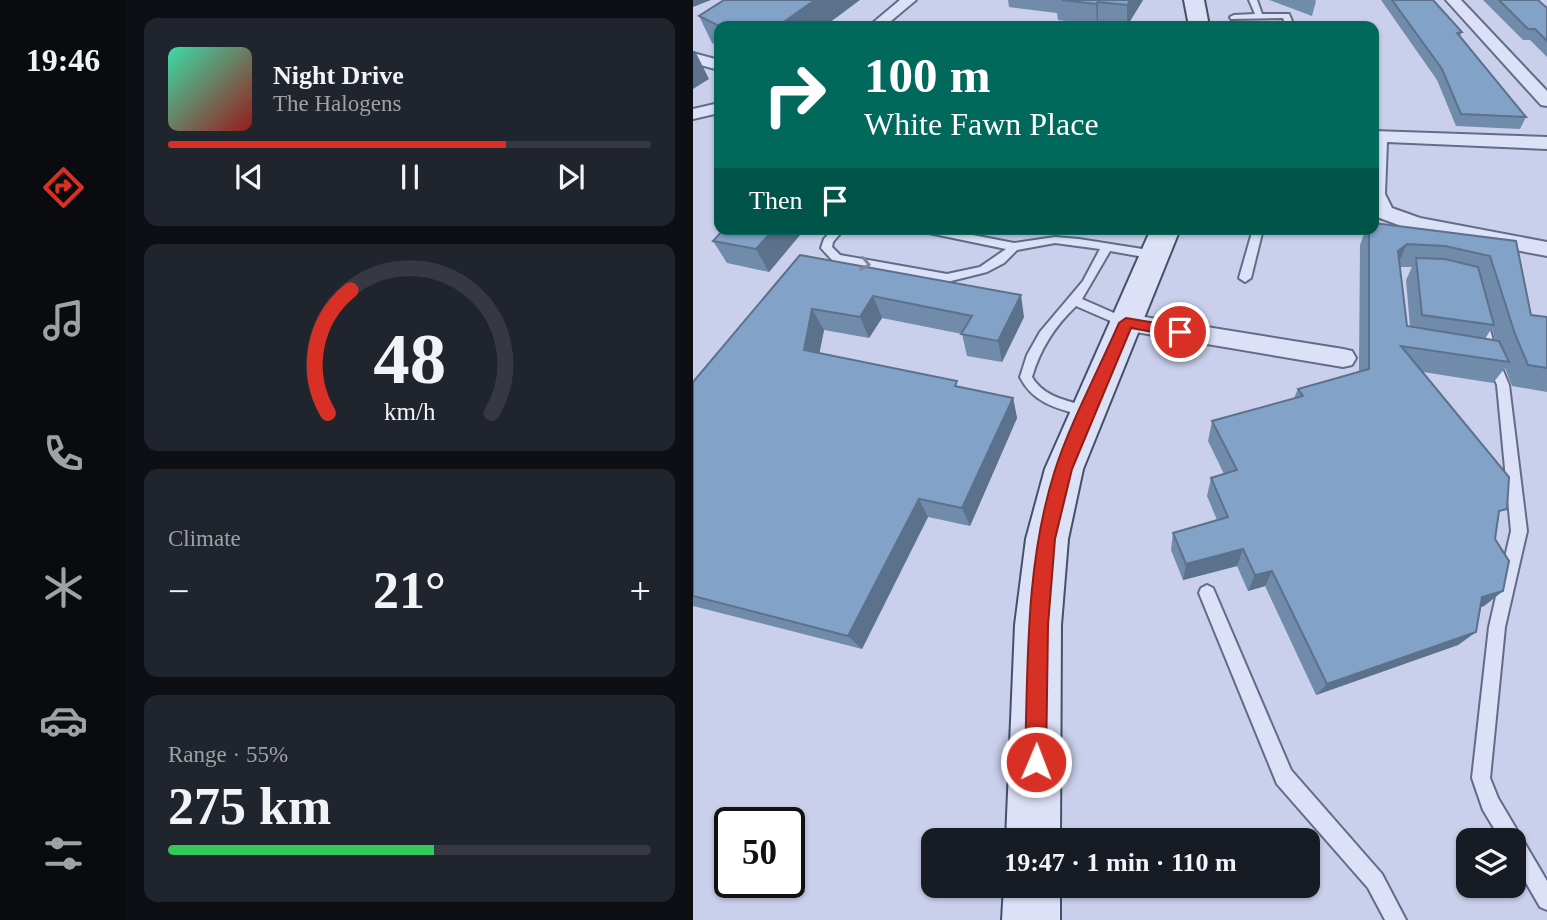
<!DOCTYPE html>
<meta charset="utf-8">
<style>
body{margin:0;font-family:Georgia,serif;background:#20242c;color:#f1f3f6;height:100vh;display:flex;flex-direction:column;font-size:26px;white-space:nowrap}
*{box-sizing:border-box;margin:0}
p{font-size:23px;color:#9ea1a6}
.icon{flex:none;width:38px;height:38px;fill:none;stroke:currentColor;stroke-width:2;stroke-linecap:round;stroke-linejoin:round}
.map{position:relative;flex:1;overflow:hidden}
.details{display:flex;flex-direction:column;gap:18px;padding:18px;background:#0d0f14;width:567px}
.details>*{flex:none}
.banner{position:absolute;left:21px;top:21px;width:665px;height:214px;border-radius:14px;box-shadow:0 2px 5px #0004;background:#00695c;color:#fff;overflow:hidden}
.tools{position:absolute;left:763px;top:828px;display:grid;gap:14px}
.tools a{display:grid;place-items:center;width:70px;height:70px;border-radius:14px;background:#171b24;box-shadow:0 2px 5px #0004;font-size:35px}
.speed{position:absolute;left:21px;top:807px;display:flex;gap:14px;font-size:35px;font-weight:700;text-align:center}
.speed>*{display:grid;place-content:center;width:91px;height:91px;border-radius:50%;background:#171b24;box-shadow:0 2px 5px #0004;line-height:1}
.speed .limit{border:4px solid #111;border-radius:10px;background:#fff;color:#111}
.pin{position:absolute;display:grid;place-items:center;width:60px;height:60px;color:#fff;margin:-30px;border:4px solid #fff;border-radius:50%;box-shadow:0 2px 7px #0007}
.me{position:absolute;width:77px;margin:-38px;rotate:1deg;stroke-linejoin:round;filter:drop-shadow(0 0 5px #0008)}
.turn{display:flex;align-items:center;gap:24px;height:147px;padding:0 35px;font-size:32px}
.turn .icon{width:91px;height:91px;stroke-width:2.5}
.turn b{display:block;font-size:49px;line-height:60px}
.then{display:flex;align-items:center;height:66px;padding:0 35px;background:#0003;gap:14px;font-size:26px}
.big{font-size:52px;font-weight:800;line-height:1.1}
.details .card{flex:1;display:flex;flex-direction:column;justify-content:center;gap:10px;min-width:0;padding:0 24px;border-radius:14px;background:#20242c}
.details .dial{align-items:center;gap:0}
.dial svg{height:182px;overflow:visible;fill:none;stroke:#363941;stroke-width:7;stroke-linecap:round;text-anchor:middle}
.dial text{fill:#f1f3f6;stroke:none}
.song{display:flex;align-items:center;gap:21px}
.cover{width:84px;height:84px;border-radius:10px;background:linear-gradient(135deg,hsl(160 70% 55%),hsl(0 70% 35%))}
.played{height:7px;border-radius:4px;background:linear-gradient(90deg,#d93025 70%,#363941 70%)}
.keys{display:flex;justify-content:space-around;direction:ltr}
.heat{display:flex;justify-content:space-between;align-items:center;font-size:38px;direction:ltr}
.charge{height:10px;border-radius:5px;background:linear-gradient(90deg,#34c759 55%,#363941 0)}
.trip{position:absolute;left:228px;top:828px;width:399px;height:70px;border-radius:14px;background:#171b24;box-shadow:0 2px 5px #0004;font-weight:800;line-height:70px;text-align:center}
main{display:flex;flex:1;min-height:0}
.dock{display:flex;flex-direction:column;width:126px;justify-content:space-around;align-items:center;background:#090b0e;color:#9ea1a6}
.dock .icon{width:49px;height:49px}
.dock .selected{color:#d93025}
.dock b{font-size:32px;color:#f1f3f6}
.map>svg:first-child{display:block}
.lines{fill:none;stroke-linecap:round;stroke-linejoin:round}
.service-casing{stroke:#606d88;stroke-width:4}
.minor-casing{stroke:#606d88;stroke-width:4}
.secondary-casing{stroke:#43516a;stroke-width:4}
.service{fill:#dde1f7;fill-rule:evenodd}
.minor{fill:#dde1f7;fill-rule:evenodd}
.secondary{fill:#dde1f7;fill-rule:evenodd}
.wall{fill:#718bab;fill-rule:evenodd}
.shaded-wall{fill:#5c718b}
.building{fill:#83a2c7;stroke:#5c718b;stroke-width:2}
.oneway{stroke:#808698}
.route{fill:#d93025;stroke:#8d1f18;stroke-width:2}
</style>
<main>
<nav class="dock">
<b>19:46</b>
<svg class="icon selected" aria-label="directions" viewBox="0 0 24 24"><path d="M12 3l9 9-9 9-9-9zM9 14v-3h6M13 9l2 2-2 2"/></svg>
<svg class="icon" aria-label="music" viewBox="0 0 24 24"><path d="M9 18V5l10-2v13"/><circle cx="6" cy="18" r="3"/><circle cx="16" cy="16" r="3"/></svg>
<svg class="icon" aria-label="phone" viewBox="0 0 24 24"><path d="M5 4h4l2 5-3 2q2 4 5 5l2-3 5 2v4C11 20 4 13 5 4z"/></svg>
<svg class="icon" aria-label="climate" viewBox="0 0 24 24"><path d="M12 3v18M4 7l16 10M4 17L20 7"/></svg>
<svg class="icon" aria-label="car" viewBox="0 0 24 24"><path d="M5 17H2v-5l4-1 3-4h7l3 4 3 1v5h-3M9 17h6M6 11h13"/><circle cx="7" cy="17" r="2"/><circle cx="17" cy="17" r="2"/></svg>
<svg class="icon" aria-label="filters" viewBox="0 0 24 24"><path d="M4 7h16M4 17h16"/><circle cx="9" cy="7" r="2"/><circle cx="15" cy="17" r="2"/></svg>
</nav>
<section class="details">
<div class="card">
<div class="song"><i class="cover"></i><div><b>Night Drive</b><p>The Halogens</p></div></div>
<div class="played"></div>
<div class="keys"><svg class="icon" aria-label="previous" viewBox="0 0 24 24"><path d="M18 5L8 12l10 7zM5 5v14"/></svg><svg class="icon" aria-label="pause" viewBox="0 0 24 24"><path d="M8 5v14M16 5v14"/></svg><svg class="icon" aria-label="next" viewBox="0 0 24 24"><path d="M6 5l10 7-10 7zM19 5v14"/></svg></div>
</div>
<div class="card dial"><svg viewBox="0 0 100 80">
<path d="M14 69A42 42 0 1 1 86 69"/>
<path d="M14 69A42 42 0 0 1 24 15" stroke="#d93025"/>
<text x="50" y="56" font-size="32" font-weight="700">48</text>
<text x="50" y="72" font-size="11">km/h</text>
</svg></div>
<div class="card"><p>Climate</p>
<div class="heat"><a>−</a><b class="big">21°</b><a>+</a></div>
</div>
<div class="card"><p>Range · 55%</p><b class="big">275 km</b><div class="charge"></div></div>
</section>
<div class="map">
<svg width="854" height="920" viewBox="0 0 854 920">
<rect width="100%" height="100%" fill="#cad0ec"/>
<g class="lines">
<defs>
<g id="service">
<polygon points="556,0 564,0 569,14 596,14 601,26 593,26 590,18 538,19 537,17 541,15 562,14"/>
<path d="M140,229h11l-11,13 -1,5 8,8 107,19 33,-7 26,-18 -82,-17 -5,-3h23l72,14 41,-6 24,2 76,12 5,4 -5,4 -45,-8 -28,48 48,21 2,3 -2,3h-8l-46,-20c-21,20 -36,43 -44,71 13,22 39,24 61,31l2,4 -2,4 -5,1c-28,-8 -54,-12 -68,-40l7,-22 13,-23 43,-51 17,-32 -45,-6 -38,7 -13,13 -17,9 -40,10 -114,-21 -12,-13 3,-9z"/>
<polygon points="560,229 570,229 558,278 552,282 546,278"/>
<polygon points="788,314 794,318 804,356 816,385 834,531 812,627 797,778 805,798 854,881 854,910 847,907 821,862 821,840 808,840 790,810 779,778 796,627 818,531 804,385 792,356 782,318"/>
<polygon points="514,585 520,588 598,770 689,874 713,920 692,920 675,888 584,784 506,593 508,588"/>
</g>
<g id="minor">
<polygon points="207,0 223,0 192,26 176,26"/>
<polygon points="753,0 768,0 854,91 854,106 848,105"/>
<polygon points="0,53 26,60 26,70 0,63"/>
<polygon points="26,103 26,113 0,119 0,109"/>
<polygon points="681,131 854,137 854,149 694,142 692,194 699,208 727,218 854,242 854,256 722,231 684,217 681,212"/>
<polygon points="433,314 650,349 659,351 663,358 659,365 650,367 425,329 421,323 425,317"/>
</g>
<g id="secondary">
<polygon points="491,0 511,0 516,26 496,26"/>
<polygon points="458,229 487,229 390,469 375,539 368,625 367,840 313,840 322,625 333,539 352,469"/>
<polygon points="311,886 367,886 367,920 309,920"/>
</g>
</defs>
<use href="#service" class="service-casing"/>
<use href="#minor" class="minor-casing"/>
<use href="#secondary" class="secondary-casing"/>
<use href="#service" class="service"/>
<use href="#minor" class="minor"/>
<use href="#secondary" class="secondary"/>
</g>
<g class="wall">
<polygon points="315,0 450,0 434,26 405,23 404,25 365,20 364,13 316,7"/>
<polygon points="576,0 622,0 623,1 619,16"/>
<polygon points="688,0 740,0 769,32 767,36 833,117 827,129 763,126 744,80"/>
<polygon points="790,0 845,0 854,8 854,57 837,40 830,40"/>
<polygon points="6,16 132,26 26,26 26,47 19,43"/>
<polygon points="112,229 76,272 34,263 20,241"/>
<path d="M673,229l150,12 15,74 16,2v75l-35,-6 -7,-18 -12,15 -70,-11 76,145 -4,22 8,52 -19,15 -3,1 -5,25 -18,13 -142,50 -51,-109 -17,5 -11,-25 -54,14 -12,-30 2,-17 44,-13 -10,-24 4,-18 13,-4 -16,-33 4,-20 82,-23 4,-9 61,-17 1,-127zM707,267h12l-6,13 4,47 -3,-1zM799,328l3,12 -10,-1z"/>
<polygon points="107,255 331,317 309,362 274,356 269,334 189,318 176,338 131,330 126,353 266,387 320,398 324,418 277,526 235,517 169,649 0,606 0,382"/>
</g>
<g class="shaded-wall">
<polygon points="0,0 18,0 0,7"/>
<polygon points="122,0 167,0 132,26 85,26"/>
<polygon points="438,0 450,0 434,26 434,5"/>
<polygon points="405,2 405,23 404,25 403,4"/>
<polygon points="2,51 16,79 0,89 0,52"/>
<polygon points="81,229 112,229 76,272 63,249"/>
<polygon points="714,244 704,266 705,251"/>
<polygon points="328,295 331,317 309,362 305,341"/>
<polygon points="180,296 189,318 176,338 167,317"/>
<polygon points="119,309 131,330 123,371 111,350"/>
<polygon points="320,398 324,418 277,526 269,508"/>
<polygon points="226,499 235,517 169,649 155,636"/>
<polygon points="550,549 544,566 490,580 493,564"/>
<polygon points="579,571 572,586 555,591 562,575"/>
<polygon points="810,591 791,606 771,612 789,597"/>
<polygon points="783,632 765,645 623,695 634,684"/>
</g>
<g class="building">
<polygon points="31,0 122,0 85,26 59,26 48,24 45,26 26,26 6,16"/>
<polygon points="369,0 438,0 434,5 405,2 403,4"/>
<polygon points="699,0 740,0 769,32 764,33 833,117 768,114 749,69"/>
<polygon points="806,0 845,0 854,8 854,41 842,29 835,29"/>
<polygon points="681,223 823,241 838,315 854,317 854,368 835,365 822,334 797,256 752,246 714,244 705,251 714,326 806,341 816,362 708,346 816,477 814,509 806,511 802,539 816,561 810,591 789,597 783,632 634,684 579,571 562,575 550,549 493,564 480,533 535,517 518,478 544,470 519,421 610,396 605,389 676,369 676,229 681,229"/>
<polygon points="31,229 81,229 63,249 20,241"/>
<polygon points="107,255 328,295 305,341 268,334 279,316 180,296 167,317 119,309 111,350 264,381 262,386 320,398 269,508 226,499 155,636 0,596 0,382"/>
<polygon points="723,258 752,259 785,267 801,325 729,315"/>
</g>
<defs><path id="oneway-chevron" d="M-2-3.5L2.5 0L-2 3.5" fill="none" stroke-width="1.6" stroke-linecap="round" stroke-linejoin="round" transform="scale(1.75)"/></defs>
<use class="oneway" href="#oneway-chevron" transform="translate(172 264) rotate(10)"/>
<path class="route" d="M433,318l54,9 7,5 -7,5 -49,-9 -59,141 -17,70 -7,86 -2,137 -3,7 -7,3 -8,-3 -3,-7c3,-98 0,-198 30,-292 15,-47 44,-101 64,-147z"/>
</svg>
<div class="tools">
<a><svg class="icon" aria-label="layers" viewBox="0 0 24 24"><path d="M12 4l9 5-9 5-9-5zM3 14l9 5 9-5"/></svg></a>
</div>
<div class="speed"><div class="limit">50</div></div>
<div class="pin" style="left:487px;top:332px;background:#d93025"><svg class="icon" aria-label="arrive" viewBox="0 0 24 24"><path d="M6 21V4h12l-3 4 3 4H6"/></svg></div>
<svg class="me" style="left:343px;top:762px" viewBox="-20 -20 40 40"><circle r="17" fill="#d93025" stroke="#fff" stroke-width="3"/><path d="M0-11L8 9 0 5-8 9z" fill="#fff"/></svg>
<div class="trip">19:47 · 1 min · 110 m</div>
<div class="banner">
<div class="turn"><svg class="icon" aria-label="right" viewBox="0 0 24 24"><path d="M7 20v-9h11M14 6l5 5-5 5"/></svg><div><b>100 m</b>White Fawn Place</div></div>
<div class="then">Then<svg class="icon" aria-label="arrive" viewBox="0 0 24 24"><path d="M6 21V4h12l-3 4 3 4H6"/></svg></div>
</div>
</div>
</main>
